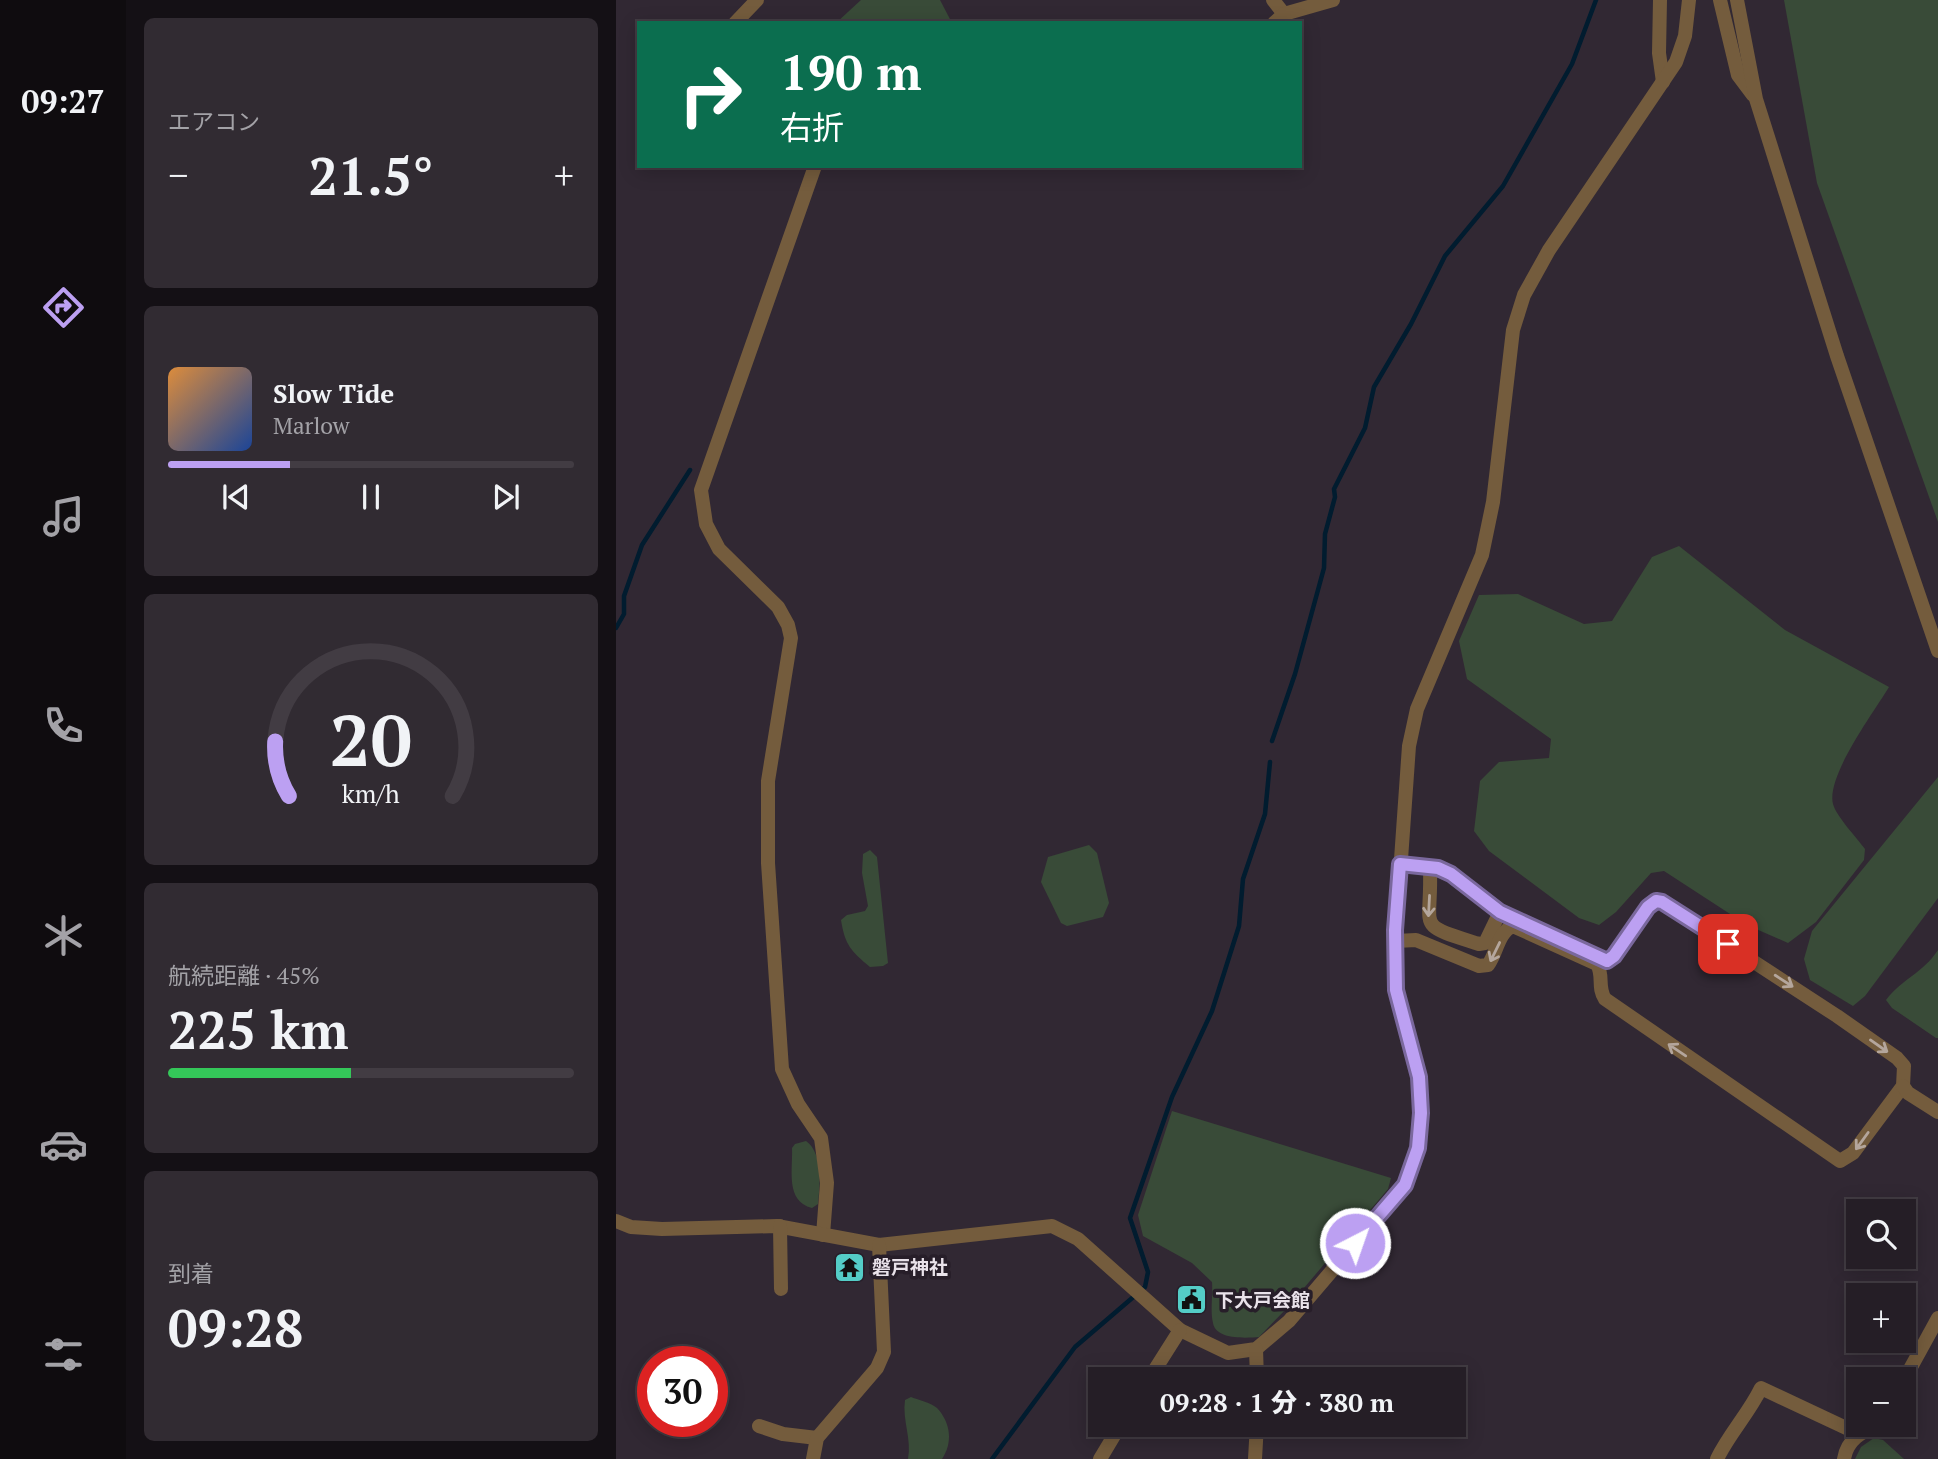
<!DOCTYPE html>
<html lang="ja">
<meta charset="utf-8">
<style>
body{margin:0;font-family:"PT Serif","Noto Sans JP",serif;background:#312b32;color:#f1f3f6;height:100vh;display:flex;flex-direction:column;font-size:26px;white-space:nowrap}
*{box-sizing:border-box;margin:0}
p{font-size:23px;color:#a3a2a7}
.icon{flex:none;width:38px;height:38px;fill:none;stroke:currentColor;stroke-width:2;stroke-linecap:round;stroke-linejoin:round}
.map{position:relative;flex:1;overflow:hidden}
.sheet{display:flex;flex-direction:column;gap:18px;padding:18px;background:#141015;width:490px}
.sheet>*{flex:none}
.hud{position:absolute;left:21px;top:21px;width:665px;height:147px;border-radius:0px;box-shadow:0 4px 18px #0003,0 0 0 2px #423c43;background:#0b6e4f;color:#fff;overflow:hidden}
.fabs{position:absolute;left:1230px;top:1199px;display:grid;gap:14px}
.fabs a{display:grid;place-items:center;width:70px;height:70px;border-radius:0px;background:#251e26;box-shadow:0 4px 18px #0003,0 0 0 2px #423c43;font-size:35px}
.speed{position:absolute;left:21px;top:1346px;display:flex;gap:14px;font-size:35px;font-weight:700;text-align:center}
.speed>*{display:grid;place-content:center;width:91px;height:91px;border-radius:50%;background:#251e26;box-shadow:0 4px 18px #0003,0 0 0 2px #423c43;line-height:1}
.speed .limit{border:10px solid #d22;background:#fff;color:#111}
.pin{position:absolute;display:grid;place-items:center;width:60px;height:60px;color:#fff;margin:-30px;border-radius:14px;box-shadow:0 4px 10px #0006}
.me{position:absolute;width:77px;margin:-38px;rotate:41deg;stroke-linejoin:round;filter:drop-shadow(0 0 5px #0008)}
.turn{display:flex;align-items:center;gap:24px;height:147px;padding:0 28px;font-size:32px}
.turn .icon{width:91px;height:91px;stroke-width:2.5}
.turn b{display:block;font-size:49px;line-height:60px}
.big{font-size:52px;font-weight:800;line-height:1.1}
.sheet .card{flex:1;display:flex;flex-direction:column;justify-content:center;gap:10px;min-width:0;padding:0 24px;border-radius:10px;background:#312b32}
.sheet .dial{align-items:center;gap:0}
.dial svg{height:182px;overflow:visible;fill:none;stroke:#423c43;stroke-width:7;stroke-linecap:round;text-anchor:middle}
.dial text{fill:#f1f3f6;stroke:none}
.song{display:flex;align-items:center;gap:21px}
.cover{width:84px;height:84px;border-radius:10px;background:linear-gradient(135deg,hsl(30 70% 55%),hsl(220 70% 35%))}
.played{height:7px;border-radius:4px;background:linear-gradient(90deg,#bca0f2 30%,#423c43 30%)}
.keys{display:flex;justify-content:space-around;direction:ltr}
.heat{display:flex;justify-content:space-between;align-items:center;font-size:38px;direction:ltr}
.charge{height:10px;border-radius:5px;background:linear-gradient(90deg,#34c759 45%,#423c43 0)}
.trip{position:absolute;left:472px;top:1367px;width:378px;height:70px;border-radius:0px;background:#251e26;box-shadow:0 4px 18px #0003,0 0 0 2px #423c43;font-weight:800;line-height:70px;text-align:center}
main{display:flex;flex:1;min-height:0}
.dock{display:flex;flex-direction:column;width:126px;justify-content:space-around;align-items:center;background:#0f0c0f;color:#a3a2a7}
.dock .icon{width:49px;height:49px}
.dock .current{color:#bca0f2}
.dock b{font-size:32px;color:#f1f3f6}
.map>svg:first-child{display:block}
.green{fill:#394b38}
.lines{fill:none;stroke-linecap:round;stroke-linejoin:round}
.stream{stroke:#011c2f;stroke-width:4.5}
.minor{stroke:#745c3d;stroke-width:14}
.oneway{stroke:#b4a69c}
.route-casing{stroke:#7a689d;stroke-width:18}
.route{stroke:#bca0f2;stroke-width:12}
.labels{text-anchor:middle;stroke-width:7;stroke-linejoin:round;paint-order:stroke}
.poi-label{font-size:19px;font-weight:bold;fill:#e9e2ea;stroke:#271e29;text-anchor:start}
</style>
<main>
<nav class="dock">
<b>09:27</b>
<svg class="icon current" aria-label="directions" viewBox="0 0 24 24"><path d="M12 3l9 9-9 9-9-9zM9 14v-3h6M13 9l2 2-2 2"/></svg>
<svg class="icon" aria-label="music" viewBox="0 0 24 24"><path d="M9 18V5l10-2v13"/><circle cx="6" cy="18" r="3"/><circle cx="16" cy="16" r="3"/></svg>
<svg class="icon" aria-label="phone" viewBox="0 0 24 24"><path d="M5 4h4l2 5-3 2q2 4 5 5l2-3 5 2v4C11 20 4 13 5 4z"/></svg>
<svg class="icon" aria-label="climate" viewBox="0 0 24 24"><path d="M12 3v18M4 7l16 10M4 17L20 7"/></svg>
<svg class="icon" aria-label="car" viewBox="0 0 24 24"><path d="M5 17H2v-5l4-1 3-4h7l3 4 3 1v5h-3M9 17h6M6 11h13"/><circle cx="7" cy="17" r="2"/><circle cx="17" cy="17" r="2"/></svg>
<svg class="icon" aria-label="filters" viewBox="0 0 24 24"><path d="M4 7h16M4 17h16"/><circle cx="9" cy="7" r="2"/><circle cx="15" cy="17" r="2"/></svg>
</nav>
<section class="sheet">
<div class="card"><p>エアコン</p>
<div class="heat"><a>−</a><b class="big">21.5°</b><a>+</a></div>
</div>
<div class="card">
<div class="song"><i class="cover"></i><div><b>Slow Tide</b><p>Marlow</p></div></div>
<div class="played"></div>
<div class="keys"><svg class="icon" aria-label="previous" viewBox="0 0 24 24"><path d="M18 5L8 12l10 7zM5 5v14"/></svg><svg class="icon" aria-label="pause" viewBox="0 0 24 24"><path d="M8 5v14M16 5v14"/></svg><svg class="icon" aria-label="next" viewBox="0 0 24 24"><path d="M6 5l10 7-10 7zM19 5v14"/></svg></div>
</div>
<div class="card dial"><svg viewBox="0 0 100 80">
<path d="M14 69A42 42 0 1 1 86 69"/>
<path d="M14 69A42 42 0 0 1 8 45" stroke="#bca0f2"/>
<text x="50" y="56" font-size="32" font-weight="700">20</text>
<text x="50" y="72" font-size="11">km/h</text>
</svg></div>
<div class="card"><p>航続距離 · 45%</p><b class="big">225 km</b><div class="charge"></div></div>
<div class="card"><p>到着</p><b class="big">09:28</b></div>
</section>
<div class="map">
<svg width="1322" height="1459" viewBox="0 0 1322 1459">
<rect width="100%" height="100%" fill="#312833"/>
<g class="green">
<polygon points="245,0 324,0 336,23 220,23"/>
<polygon points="1168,0 1322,0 1322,522 1201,183"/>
<path d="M1063,546l106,84 104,57c-15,25 -63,89 -56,117 3,12 24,34 32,45l-1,11 -48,62 -28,21 -41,-18 -83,-54 -13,2 -35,39 -17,13 -20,-7 -90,-67 -15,-20 6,-50 19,-19 50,-4 2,-19 -84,-60 -8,-38 20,-46 39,-1 66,30 28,-3 40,-64z"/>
<polygon points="1322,777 1322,898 1249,996 1237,1006 1194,980 1188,959 1196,931"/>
<polygon points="473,845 481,853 493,903 487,917 451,926 445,923 425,882 432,857"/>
<path d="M254,850l7,7 11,106 -5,3 -13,1c-19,-16 -25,-22 -29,-47l6,-5 18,-4 3,-5 -6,-33 1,-19z"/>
<path d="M1322,950v88h-2l-44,-30 -6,-8c17,-22 36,-26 52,-50z"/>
<path d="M556,1111l219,67 -3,11 -101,119 -28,29c-13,1 -43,3 -46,-14 -3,-12 0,-27 -1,-41l-20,-19 -49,-27 -5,-21z"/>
<path d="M190,1141c17,12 14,44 12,63l-6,4c-27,-7 -19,-38 -20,-60l3,-4z"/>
<path d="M295,1397c8,3 20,6 26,11 14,15 16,35 5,51h-34c4,-20 -6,-39 -3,-59z"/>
<polygon points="1258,1438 1267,1440 1288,1459 1239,1459 1245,1447"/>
</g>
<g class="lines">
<g class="stream">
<polyline points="0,628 8,614 8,596 26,545 74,470"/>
<polyline points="656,741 679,674 708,568 709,534 719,497 718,489 749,428 758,387 795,324 829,256 887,186 956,64 980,0"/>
<polyline points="376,1459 459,1347 529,1287 532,1272 514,1218 556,1097 596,1011 623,926 627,879 649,814 654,762"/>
</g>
<g class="minor">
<polyline points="657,0 668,14"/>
<polyline points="1044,0 1043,53 1047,82"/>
<polyline points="1104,0 1122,75 1137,95"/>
<polyline points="1121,0 1140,99 1221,356 1322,651"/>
<polyline points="119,23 141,0"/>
<polyline points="658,23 668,14 717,0"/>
<polyline points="199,166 85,490 90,524 103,549 162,607 172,625 175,638 152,781 152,863 166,1069 182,1104 205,1138 211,1183 207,1235"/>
<path d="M784,864l26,1 4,5c2,62 -16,53 49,74l6,-1 15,-31"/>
<path d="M780,941l20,-1 63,26 9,-1c9,-12 10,-33 25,-39l84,38c7,12 0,23 8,35l235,162 13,-8 50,-67 1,-20 -7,-8 -60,-42 -175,-114 -6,-1 -8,6 -34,49 -7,5 -107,-49 -49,-37 -13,-7 -12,-3"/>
<polyline points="1287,1086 1292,1093 1322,1112"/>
<polyline points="0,1221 15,1227 46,1229 161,1226 263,1245 436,1226 462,1239 564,1330 612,1353 640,1349 673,1321 789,1185 802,1148 805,1113 803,1077 780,990 780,930 793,746 801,709 866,555 877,502 897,330 908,295 933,250 1060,62 1069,36 1073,0"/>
<polyline points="164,1226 165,1289"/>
<polyline points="640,1349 641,1379"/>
<polyline points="533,1379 564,1330"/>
<polyline points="1288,1380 1322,1318"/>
<polyline points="143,1426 167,1434 201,1438"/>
<polyline points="197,1459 201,1438 261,1368 268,1352 263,1245"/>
<polyline points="484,1459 505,1424"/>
<polyline points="639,1459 641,1424"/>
<path d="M1101,1459c12,-25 32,-46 44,-71l98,46"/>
<path d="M1228,1459c3,-20 18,-27 35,-35"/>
</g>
</g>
<defs><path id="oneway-shaft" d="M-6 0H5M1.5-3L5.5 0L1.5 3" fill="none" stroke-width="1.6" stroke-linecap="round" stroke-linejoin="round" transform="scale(1.75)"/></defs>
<g class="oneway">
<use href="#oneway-shaft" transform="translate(813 906) rotate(93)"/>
<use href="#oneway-shaft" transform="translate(879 952) rotate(116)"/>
<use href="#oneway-shaft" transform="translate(1168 981) rotate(33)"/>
<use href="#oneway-shaft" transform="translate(1263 1046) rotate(35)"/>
<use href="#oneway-shaft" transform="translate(1061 1050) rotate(-146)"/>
<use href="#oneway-shaft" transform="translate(1246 1141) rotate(126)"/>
</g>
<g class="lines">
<defs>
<polyline id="route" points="739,1243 789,1185 802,1148 805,1113 803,1077 780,990 779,930 784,864 822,868 835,874 884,912 991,961 998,956 1032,907 1040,901 1046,902 1112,944"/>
</defs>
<use href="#route" class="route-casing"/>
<use href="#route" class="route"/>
</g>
<defs>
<symbol id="temple-square" viewBox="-11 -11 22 22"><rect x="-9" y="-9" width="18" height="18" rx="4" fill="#54cdc7" stroke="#271e29"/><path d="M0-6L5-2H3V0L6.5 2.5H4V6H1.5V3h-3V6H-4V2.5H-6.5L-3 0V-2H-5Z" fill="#111"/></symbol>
<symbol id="civic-square" viewBox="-11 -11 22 22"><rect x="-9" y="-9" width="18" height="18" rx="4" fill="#54cdc7" stroke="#271e29"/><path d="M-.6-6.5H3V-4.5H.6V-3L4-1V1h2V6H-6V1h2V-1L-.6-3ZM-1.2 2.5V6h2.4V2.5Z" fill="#111"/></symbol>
</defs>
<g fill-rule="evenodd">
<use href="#temple-square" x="216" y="1250" width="35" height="35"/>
<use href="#civic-square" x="558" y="1282" width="35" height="35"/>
</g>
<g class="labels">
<g class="poi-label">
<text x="256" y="1274">磐戸神社</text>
<text x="599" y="1307">下大戸会館</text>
</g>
</g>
</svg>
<div class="fabs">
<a><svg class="icon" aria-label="search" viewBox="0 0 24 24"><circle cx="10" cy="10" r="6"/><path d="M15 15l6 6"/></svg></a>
<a>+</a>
<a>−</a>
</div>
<div class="speed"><div class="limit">30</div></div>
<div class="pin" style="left:1112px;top:944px;background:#d93025"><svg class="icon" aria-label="arrive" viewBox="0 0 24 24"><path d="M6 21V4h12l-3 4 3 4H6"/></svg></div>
<svg class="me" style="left:739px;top:1243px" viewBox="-20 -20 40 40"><circle r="17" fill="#bca0f2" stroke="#fff" stroke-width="3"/><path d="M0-11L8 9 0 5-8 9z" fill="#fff"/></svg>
<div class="trip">09:28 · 1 分 · 380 m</div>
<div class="hud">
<div class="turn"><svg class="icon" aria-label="right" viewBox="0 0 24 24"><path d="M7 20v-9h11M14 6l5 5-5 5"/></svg><div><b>190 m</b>右折</div></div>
</div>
</div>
</main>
